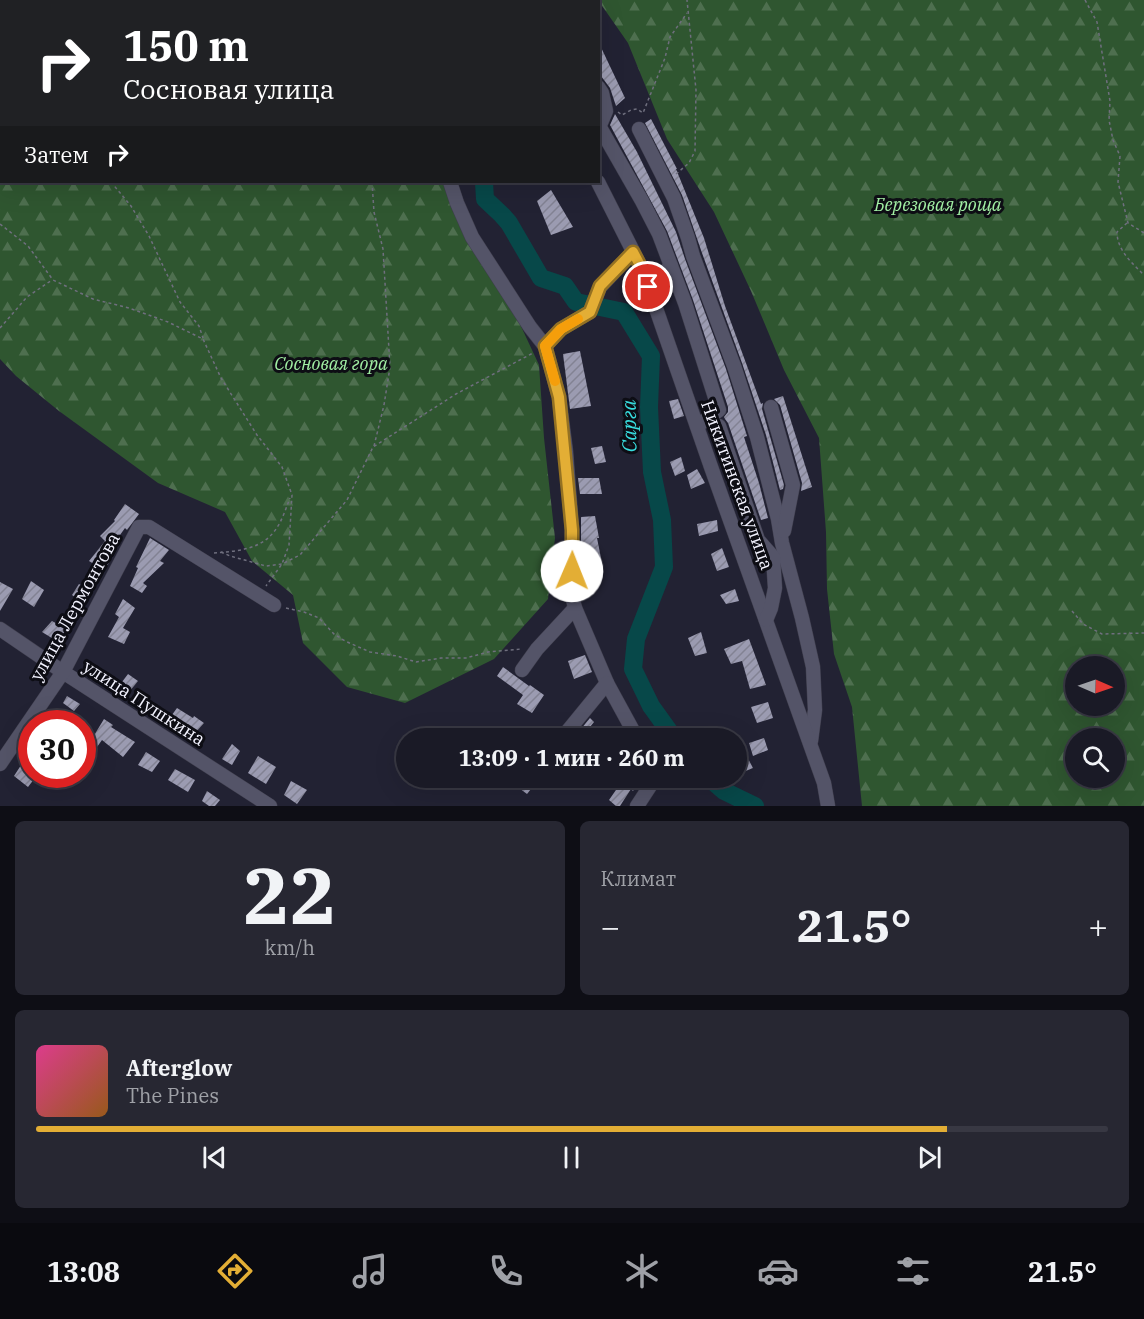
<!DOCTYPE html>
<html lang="ru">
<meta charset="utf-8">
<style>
body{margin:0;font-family:"IBM Plex Serif",serif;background:#272732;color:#f1f3f6;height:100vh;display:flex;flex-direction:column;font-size:22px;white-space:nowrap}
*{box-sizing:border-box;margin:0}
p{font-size:20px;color:#9fa1a7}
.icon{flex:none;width:33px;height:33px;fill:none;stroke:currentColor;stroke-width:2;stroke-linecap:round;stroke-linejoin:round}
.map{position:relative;height:806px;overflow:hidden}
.drawer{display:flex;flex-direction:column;gap:15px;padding:15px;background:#0e0e15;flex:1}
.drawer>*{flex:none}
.top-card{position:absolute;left:0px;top:0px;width:600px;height:183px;box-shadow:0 6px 24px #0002,0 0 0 2px #383843;background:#202124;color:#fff;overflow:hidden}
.needle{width:39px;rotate:92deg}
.buttons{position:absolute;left:1065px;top:656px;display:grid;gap:12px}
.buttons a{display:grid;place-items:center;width:60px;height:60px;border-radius:50%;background:#1a1a26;box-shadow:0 6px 24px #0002,0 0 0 2px #383843;font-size:30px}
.speed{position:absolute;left:18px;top:710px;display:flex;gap:12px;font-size:30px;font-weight:700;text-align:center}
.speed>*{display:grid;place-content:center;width:78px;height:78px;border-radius:50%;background:#1a1a26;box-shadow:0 6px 24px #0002,0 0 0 2px #383843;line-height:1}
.speed .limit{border:9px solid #d22;background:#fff;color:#111}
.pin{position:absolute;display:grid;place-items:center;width:51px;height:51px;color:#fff;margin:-26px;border:3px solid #fff;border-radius:50%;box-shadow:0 2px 6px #0007}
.me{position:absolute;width:66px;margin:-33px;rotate:1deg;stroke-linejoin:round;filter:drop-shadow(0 0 4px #0008)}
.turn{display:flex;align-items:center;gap:21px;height:126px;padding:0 24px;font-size:27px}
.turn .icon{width:78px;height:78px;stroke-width:2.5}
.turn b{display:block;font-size:42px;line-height:51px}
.then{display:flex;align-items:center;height:57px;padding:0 24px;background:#0003;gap:12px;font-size:22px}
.big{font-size:45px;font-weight:700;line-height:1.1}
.drawer .widget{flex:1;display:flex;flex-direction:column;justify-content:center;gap:9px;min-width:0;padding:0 21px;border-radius:9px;background:#272732}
.drawer .dial{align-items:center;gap:0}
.dial b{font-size:78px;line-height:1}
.song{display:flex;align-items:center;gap:18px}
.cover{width:72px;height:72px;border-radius:9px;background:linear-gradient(135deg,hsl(330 70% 55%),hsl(30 70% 35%))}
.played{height:6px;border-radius:3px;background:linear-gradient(90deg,#e3ae35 85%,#383843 85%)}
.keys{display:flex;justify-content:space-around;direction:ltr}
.heat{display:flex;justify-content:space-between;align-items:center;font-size:33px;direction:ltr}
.drawer .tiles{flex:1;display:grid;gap:15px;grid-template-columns:1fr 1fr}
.widget:last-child{grid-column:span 2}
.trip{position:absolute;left:396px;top:728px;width:351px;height:60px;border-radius:30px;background:#1a1a26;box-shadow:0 6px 24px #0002,0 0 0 2px #383843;font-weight:700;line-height:60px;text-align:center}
.tabs{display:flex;height:96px;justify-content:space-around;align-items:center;background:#0a0a0f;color:#9fa1a7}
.tabs .icon{width:42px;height:42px}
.tabs .active{color:#e3ae35}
.tabs b{font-size:27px;color:#f1f3f6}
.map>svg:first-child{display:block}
.forest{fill:url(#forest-firs);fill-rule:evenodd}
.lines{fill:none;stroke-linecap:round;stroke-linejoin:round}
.river{stroke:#074849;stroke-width:18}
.building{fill:url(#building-hatch)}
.minor-casing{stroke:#3f3e4d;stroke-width:15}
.path{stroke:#6f6f7e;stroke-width:1.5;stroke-dasharray:3 3;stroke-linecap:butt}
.minor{stroke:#545468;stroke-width:14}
.route-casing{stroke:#947122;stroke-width:15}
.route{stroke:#e3ae35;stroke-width:10}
.slow{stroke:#f59e0b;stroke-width:10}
.labels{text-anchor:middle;stroke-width:6;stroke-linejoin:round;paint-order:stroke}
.park-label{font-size:18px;font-style:italic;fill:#a2f0a4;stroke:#0d0d14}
.street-label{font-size:18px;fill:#f3f3ff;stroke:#0d0d14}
.water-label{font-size:20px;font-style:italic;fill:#38dddf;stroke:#0d0d14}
</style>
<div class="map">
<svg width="1144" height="806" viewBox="0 0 1144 806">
<defs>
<pattern id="forest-firs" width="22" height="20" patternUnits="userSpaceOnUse" patternTransform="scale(1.5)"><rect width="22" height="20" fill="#2f5630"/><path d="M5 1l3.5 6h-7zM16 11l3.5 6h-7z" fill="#4e6f4f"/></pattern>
<pattern id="building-hatch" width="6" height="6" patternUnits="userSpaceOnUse" patternTransform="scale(1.5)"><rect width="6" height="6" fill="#9b9bb1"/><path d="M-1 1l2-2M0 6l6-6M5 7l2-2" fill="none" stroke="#828293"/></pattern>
</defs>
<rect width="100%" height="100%" fill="#223"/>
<g class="forest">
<polygon points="0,0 340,0 340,1 2,2 2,182 446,182 512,307 539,365 544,438 555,538 548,599 494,659 405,703 347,687 303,643 293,595 252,561 225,512 158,483 59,411 16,376 0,359"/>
<path d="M598,0h546v806h-282l-10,-99 -18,-53 -7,-65 -1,-57 -7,-94 -35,-68 -33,-79 -37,-79 -47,-73 -39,-96zM1076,666h38v39h-38zM1076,738h38v39h-38z"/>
</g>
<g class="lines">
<g class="river">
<polyline points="388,0 389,2"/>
<polyline points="484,182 485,199 502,215 509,223 541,278 565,286 576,302 624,312 651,356 649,407 652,472 662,520 664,567 636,639 633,669 651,706 674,738"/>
<polyline points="708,777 724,791 755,806"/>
</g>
</g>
<g class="building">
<polygon points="598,41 625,98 616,106 610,88 598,72"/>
<polygon points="615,114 637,152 676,232 685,259 726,369 747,436 744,437 759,483 768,518 761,520 728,423 725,419 724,417 728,412 728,407 693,300 667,231 610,125"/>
<polygon points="651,119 677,169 676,169 704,238 725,306 761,404 763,403 762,409 784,485 783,489 780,490 766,435 742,363 702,253 682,195 645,123"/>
<polygon points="551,190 573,227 551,235 537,201"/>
<polygon points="580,351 591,406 570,409 563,354"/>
<polygon points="783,396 812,487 801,491 802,483 780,405 774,399"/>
<polygon points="678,399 684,416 674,419 669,401"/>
<polygon points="602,446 606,462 595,464 591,448"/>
<polygon points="681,457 685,471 675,476 670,462"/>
<polygon points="697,469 705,483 691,489 687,475"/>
<polygon points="578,478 599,478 602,494 580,494"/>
<polygon points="125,504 139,514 127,530 125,528 105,556 111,560 104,570 89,561 105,541 100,536 115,521 114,520"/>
<polygon points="595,516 599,538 597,538 602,563 602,573 583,571 584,555 581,554 581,517"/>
<polygon points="717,520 718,531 699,536 697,524"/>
<polygon points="150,538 169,550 160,561 164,563 143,583 147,586 142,593 130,586 138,568 136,567"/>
<polygon points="722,548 729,567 717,571 711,554"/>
<polygon points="31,581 44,590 34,607 22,599"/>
<polygon points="0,582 13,589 0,611"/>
<polygon points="79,584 92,592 85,604 72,595"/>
<polygon points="735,589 739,601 726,604 720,595"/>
<polygon points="123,599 135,608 123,628 130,632 124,644 108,637 119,617 115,614"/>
<polygon points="52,621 70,631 60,643 42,632"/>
<polygon points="701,632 707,653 695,656 688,638"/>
<polygon points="749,639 766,685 750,689 742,661 731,664 724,649"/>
<polygon points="585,655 592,672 574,679 568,661"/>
<polygon points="503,667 529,686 530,685 544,695 532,713 517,704 523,695 497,676"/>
<polygon points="128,674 138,681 129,692 119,686"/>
<polygon points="67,696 80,704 74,711 63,703"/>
<polygon points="768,702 773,718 757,723 751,707"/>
<polygon points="177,708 193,718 194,716 204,723 195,733 180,722 178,725 169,719"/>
<polygon points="590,718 594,722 581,738 579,738 576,735"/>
<polygon points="104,719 113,725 111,727 135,742 123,757 102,740 97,747 90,742"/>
<polygon points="764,738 768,750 753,756 749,743"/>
<polygon points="232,744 240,751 232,765 222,759"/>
<polygon points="146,752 160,761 152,772 138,765"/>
<polygon points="746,755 753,768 736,775 736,759"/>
<polygon points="258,756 276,767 266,784 248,773"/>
<polygon points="23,762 32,768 32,774 38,774 28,787 14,776"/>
<polygon points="175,769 195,780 188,792 168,780"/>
<polygon points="515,777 526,777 535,784 527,794 511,782"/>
<polygon points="625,777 641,777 633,791 631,789 620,806 616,806 609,800"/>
<polygon points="291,781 307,790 297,804 284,795"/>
<polygon points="207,791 220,800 215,806 209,806 202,801"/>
</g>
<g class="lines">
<defs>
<g id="minor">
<polyline points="345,0 345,2"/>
<polyline points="484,0 485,2"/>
<polyline points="519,0 520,2"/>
<polyline points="598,87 602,93 606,111 600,125"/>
<polyline points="598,124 642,201 659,234 685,303 719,410 697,426"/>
<polyline points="639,129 674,198 688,238 693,256 734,366 757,437 778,519 782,543 802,618 813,667 815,710 811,741"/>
<polyline points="450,182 457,203 472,237 530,327 545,346 559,397 566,452 572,530 571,591 575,608 607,683 637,738"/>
<polyline points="598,182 643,271 711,467 824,783 828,806"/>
<polyline points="648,287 671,266"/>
<polyline points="545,346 561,329 590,312 600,287 633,252"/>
<polyline points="771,407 793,485 784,531"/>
<polyline points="719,426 758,540 773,557 775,588 771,608 766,620"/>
<polyline points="0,629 63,672 270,806"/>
<polyline points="522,670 537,649 575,608"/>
<polyline points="562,738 607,683"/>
<polyline points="0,764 63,672 139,527 149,527 274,605"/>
<polyline points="637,806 656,777"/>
</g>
</defs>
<use href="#minor" class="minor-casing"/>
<g class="path">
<polyline points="4,0 5,2"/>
<polyline points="1085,0 1097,22 1110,101 1109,120 1113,140 1120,156 1118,182 1128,223 1144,233"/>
<polyline points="618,112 622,115 631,110 637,109 643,113 665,58 670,37 687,13"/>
<polyline points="676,174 689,163 695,151 696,90 687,0"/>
<polyline points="111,182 131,206 149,236 180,302 199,326 203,338"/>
<polyline points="372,182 374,212 383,249 390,367 384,405 374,446"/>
<path d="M1127,223l-10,9c0,18 15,31 27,43"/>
<polyline points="0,224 28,246 53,280 93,299 129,308 168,322 203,339 221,378 257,435 282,467 292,495 289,545 282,564 266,586"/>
<polyline points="0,328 27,297 52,280"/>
<polyline points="221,552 230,556 266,566 282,564 300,555 347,500 373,447 456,394 533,353"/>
<path d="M214,553c23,-2 48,-3 62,-24 6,-8 10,-21 14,-31"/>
<polyline points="286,608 304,612 319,618 334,634 345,641 370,652 397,656 416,662 441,658 466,658 488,652 521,649"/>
<polyline points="1072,611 1083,624 1102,634 1144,633"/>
</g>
<use href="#minor" class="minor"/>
</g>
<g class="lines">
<defs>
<polyline id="route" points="572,571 572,530 559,397 545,346 561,329 590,312 600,286 633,252 643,271 648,287"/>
</defs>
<use href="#route" class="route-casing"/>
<use href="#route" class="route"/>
<polyline class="slow" points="555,381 545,346 561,329 578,319"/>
</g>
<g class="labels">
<g class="park-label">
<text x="938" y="211">Березовая роща</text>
<text x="331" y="370">Сосновая гора</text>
</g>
<g class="street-label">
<text transform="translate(737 485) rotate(70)" y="6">Никитинская улица</text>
<text transform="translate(75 607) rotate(-61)" y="6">улица Лермонтова</text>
<text transform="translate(144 703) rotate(33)" y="6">улица Пушкина</text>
</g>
<g class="water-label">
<text transform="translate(629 426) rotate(-91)" y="7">Сарга</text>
</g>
</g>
</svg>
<div class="buttons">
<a><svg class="needle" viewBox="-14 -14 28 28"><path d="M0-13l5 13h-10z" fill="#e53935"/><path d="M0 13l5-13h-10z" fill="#9fa1a7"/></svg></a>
<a><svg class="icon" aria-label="search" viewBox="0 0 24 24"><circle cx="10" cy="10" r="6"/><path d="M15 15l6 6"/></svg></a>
</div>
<div class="speed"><div class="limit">30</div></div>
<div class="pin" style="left:648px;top:287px;background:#d93025"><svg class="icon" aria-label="arrive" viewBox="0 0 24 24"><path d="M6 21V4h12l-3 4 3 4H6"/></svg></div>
<svg class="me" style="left:572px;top:571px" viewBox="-20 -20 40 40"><circle r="19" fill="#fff"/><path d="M0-13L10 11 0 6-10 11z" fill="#e3ae35"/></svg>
<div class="trip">13:09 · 1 мин · 260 m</div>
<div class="top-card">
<div class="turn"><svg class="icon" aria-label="right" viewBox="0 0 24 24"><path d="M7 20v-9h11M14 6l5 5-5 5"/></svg><div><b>150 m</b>Сосновая улица</div></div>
<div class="then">Затем<svg class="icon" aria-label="right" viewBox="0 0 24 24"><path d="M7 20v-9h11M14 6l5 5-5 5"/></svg></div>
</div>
</div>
<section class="drawer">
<div class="tiles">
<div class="widget dial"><b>22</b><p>km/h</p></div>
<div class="widget"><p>Климат</p>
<div class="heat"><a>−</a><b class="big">21.5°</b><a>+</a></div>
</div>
<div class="widget">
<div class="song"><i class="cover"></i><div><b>Afterglow</b><p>The Pines</p></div></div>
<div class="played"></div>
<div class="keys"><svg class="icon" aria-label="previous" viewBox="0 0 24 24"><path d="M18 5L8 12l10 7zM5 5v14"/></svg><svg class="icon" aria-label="pause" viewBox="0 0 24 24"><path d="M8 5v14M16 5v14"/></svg><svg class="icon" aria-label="next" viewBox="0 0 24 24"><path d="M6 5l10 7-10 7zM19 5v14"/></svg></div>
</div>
</div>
</section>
<nav class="tabs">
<b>13:08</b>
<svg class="icon active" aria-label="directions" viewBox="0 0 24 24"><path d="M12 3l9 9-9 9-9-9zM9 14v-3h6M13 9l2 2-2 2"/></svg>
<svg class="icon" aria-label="music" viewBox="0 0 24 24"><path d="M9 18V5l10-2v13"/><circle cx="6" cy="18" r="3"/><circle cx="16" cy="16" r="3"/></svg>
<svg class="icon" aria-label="phone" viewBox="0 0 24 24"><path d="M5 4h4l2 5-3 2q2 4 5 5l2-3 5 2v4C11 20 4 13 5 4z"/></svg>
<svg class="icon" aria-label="climate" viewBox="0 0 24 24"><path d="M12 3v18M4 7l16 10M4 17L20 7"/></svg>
<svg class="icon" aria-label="car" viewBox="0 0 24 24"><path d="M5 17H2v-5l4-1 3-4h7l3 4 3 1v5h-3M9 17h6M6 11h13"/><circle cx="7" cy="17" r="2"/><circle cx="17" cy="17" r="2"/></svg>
<svg class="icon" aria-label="filters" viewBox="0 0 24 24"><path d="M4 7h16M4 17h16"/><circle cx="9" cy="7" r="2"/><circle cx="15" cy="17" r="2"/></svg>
<b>21.5°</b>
</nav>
